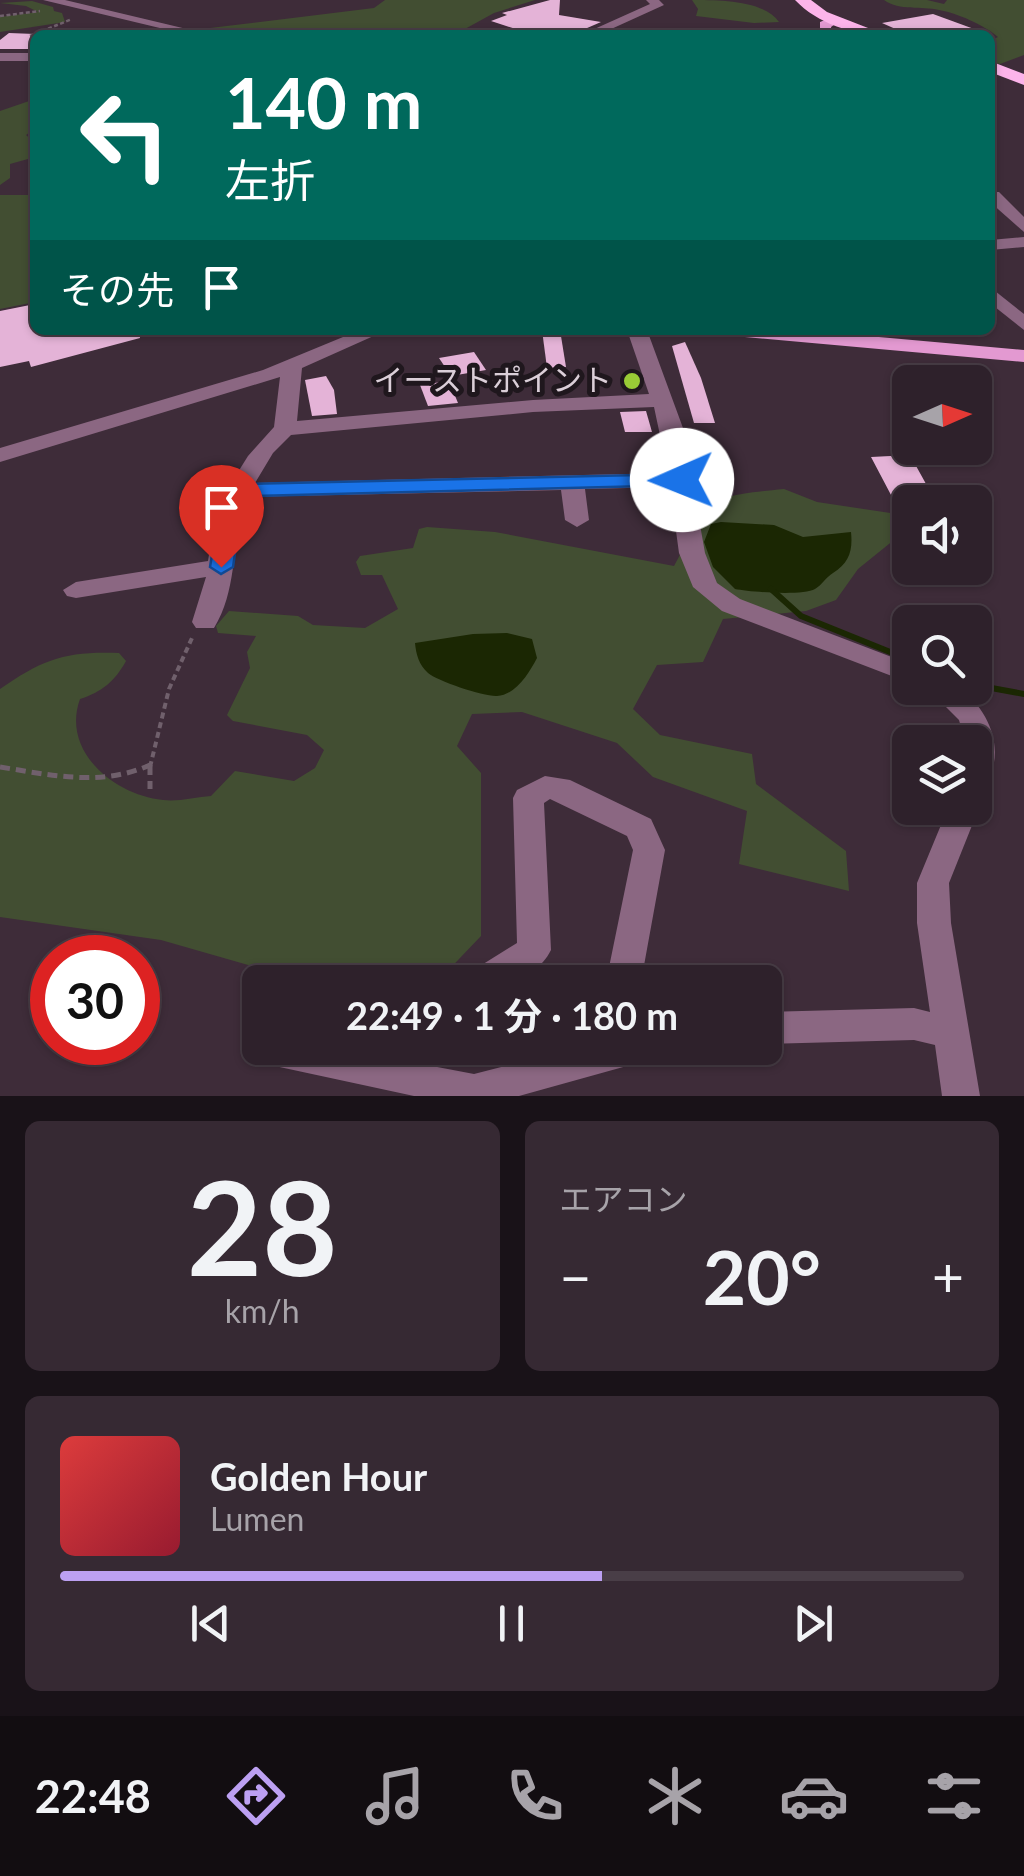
<!DOCTYPE html>
<html lang="ja">
<meta charset="utf-8">
<style>
body{margin:0;font-family:Lato,"Noto Sans JP",sans-serif;background:#362933;color:#f1f3f6;height:100vh;display:flex;flex-direction:column;font-size:38px;white-space:nowrap}
*{box-sizing:border-box;margin:0}
p{font-size:32px;color:#a7a3a9}
.icon{flex:none;width:55px;height:55px;fill:none;stroke:currentColor;stroke-width:2;stroke-linecap:round;stroke-linejoin:round}
.map{position:relative;height:1096px;overflow:hidden}
.side{display:flex;flex-direction:column;gap:25px;padding:25px;background:#191218;flex:1}
.side>*{flex:none}
.top-card{position:absolute;left:30px;top:30px;width:965px;height:305px;border-radius:15px;box-shadow:0 2px 8px #0004,0 0 0 2px #493e47;background:#00695c;color:#fff;overflow:hidden}
.needle{width:65px;rotate:87deg}
.fabs{position:absolute;left:892px;top:365px;display:grid;gap:20px}
.fabs a{display:grid;place-items:center;width:100px;height:100px;border-radius:15px;background:#2e212b;box-shadow:0 2px 8px #0004,0 0 0 2px #493e47;font-size:50px}
.speed{position:absolute;left:30px;top:935px;display:flex;gap:20px;font-size:50px;font-weight:700;text-align:center}
.speed>*{display:grid;place-content:center;width:130px;height:130px;border-radius:50%;background:#2e212b;box-shadow:0 2px 8px #0004,0 0 0 2px #493e47;line-height:1}
.speed .limit{border:15px solid #d22;background:#fff;color:#111}
.pin{position:absolute;display:grid;place-items:center;width:85px;height:85px;color:#fff;margin:-102px -42px;border-radius:50% 50% 50% 0;rotate:-45deg;box-shadow:0 0 10px #0007}
.pin .icon{rotate:45deg}
.me{position:absolute;width:110px;margin:-55px;rotate:269deg;stroke-linejoin:round;filter:drop-shadow(0 0 8px #0008)}
.turn{display:flex;align-items:center;gap:35px;height:210px;padding:0 30px;font-size:45px}
.turn .icon{width:130px;height:130px;stroke-width:2.5}
.turn b{display:block;font-size:70px;line-height:85px}
.then{display:flex;align-items:center;height:95px;padding:0 30px;background:#0003;gap:20px;font-size:38px}
.big{font-size:75px;font-weight:700;line-height:1.1}
.side .widget{flex:1;display:flex;flex-direction:column;justify-content:center;gap:15px;min-width:0;padding:0 35px;border-radius:15px;background:#362933}
.side .dial{align-items:center;gap:0}
.dial b{font-size:130px;line-height:1}
.song{display:flex;align-items:center;gap:30px}
.cover{width:120px;height:120px;border-radius:15px;background:linear-gradient(135deg,hsl(0 70% 55%),hsl(350 70% 35%))}
.played{height:10px;border-radius:5px;background:linear-gradient(90deg,#bca0f2 60%,#493e47 60%)}
.keys{display:flex;justify-content:space-around;direction:ltr}
.heat{display:flex;justify-content:space-between;align-items:center;font-size:55px;direction:ltr}
.side .tiles{flex:1;display:grid;gap:25px;grid-template-columns:1fr 1fr}
.widget:last-child{grid-column:span 2}
.trip{position:absolute;left:242px;top:965px;width:540px;height:100px;border-radius:15px;background:#2e212b;box-shadow:0 2px 8px #0004,0 0 0 2px #493e47;font-weight:700;line-height:100px;text-align:center}
.menu{display:flex;height:160px;justify-content:space-around;align-items:center;background:#120d11;color:#a7a3a9}
.menu .icon{width:70px;height:70px}
.menu .current{color:#bca0f2}
.menu b{font-size:45px;color:#f1f3f6}
.map>svg:first-child{display:block}
.green{fill:#424e32}
.water{fill:#1b2703}
.lines{fill:none;stroke-linecap:round;stroke-linejoin:round}
.stream{stroke:#1b2703;stroke-width:6}
.building{fill:#e4b3d7}
.path-far2{stroke:#70606c;stroke-width:2.5;stroke-dasharray:4 2.5;stroke-linecap:butt}
.path-far1{stroke:#70606c;stroke-width:4;stroke-dasharray:6 4;stroke-linecap:butt}
.path{stroke:#70606c;stroke-width:5;stroke-dasharray:10 6;stroke-linecap:butt}
.minor{fill:#8b6782;fill-rule:evenodd}
.major{fill:#e399d1;fill-rule:evenodd}
.highway{fill:#fcb4ea;fill-rule:evenodd}
.route{fill:#1a73e8;stroke:#114b97;stroke-width:2.5}
.poi-dot{fill:#99cb36;stroke:#1f171d;stroke-width:4}
.labels{text-anchor:middle;stroke-width:10;stroke-linejoin:round;paint-order:stroke}
.poi-label{font-size:30px;fill:#dbcfd8;stroke:#1f171d;text-anchor:end}
</style>
<div class="map">
<svg width="1024" height="1096" viewBox="0 0 1024 1096">
<rect width="100%" height="100%" fill="#3e2c39"/>
<g class="green">
<polygon points="385,0 535,0 494,13 454,35 242,35 210,28 374,8"/>
<path d="M692,0c26,0 72,0 87,22l-25,1 -58,-7 2,-7z"/>
<path d="M884,0h43l17,4 3,-4h77v55l-24,9 -10,-3v-20l8,-4c-14,-12 -41,-24 -59,-27 -18,-4 -39,1 -55,-10z"/>
<polygon points="32,1 53,7 54,11 62,13 65,22 0,32 0,17 38,12 26,6 0,3"/>
<polygon points="35,99 35,129 26,135 35,143 35,157 10,164 10,178 0,185 0,111"/>
<polygon points="0,195 35,195 35,302 0,309"/>
<path d="M784,489l33,13 80,12 13,13 -52,42 -22,31 -30,11 -83,8 -20,43 -46,3 -24,44 27,26 92,19 4,30 90,67 3,40 -110,-27 8,-53 -94,-34 -36,-34 -95,-31 -50,2 -15,32 24,27v163l-44,46h-130l-146,-42 -161,-23v-228c43,-30 66,-38 119,-36l7,8c-11,20 -24,31 -46,38 -19,52 34,96 83,101 15,2 33,-3 48,-4l24,-25 59,10 21,-13 9,-18 -17,-15 -74,-14 -6,-6 23,-47 -3,-16 9,-16 -38,-3 -2,-7 13,-15 69,5 15,9 52,3 33,-19 -16,-34h-21l-5,-13 4,-6 53,-8 6,-19 8,-2 68,5 179,34c38,-69 30,-69 110,-77z"/>
</g>
<g class="water">
<path d="M721,522l53,3 29,12 48,-5c2,19 -2,31 -18,41 -7,4 -11,12 -18,16 -12,7 -65,3 -80,0l-22,-22 -9,-25 7,-18z"/>
<path d="M507,633l25,6 5,19c-8,15 -21,37 -40,38 -12,1 -60,-15 -69,-23 -9,-8 -12,-19 -13,-30l58,-9z"/>
</g>
<g class="lines">
<g class="stream">
<polyline points="771,589 801,616 910,660"/>
<polyline points="975,685 1024,694"/>
</g>
</g>
<g class="building">
<polygon points="550,0 560,0 559,15 601,22 571,35 553,29 534,35 491,21 507,15 502,13"/>
<polygon points="933,14 985,33 984,35 909,35 882,23"/>
<polygon points="9,33 35,34 35,49 0,49 0,40"/>
<polygon points="35,304 35,330 139,330 140,338 31,367 29,361 0,367 0,311"/>
<polygon points="542,330 560,330 566,367 547,368"/>
<polygon points="685,342 701,378 715,423 694,423 672,346"/>
<polygon points="474,352 486,370 451,376 439,358"/>
<polygon points="326,376 334,390 337,414 312,416 305,380"/>
<polygon points="449,381 458,403 428,406 420,385"/>
<polygon points="646,411 652,432 625,432 620,412"/>
<polygon points="910,455 936,502 910,502 910,531 871,457"/>
</g>
<g class="lines">
<g class="path-far2">
<polyline points="0,16 40,11"/>
<polyline points="30,36 72,19"/>
</g>
<g class="path-far1">
<polyline points="145,767 150,765"/>
<polyline points="150,767 169,689 192,638"/>
</g>
<g class="path">
<polyline points="150,765 150,789"/>
<path d="M0,767c51,8 101,20 150,-2"/>
</g>
<g class="minor">
<polygon points="43,0 65,0 212,35 189,35"/>
<polygon points="646,0 659,0 664,5 598,35 581,35 650,4"/>
<rect x="0" y="53" width="35" height="8"/>
<polygon points="990,192 999,192 1024,217 1024,232 990,202"/>
<polygon points="1024,237 1024,247 990,250 990,240"/>
<polygon points="990,287 1024,314 1024,330 990,303"/>
<path d="M360,330h27l-85,38 -5,53 236,-21 116,-6 -22,-64h20l36,98 22,125 12,30 23,16 170,65v19l-188,-72 -29,-24 -14,-34 -9,-66 -85,2 4,31 -12,7 -12,-7 -4,-30 -313,7c-18,43 -9,91 -34,131h-18l-4,-6 14,-45 -130,21 -9,-2 -4,-6 13,-8 132,-21 5,-32 15,-41 20,-32 26,-29 6,-50 -280,85v-14l263,-78zM654,407l14,66 -413,10 18,-30 18,-18 242,-23z"/>
<path d="M927,688h33c30,24 46,61 26,97l-11,3v-46h-10l-6,-22z"/>
<path d="M545,776l25,4 81,39 14,31 -24,132h-35l27,-132 -6,-14 -77,-37 -6,4 7,147c-16,32 -53,34 -85,32l6,-11 45,-28 -4,-145 4,-8z"/>
<polygon points="975,802 979,808 949,883 951,923 980,1096 942,1096 935,1045 914,1040 765,1044 765,1012 914,1008 930,1012 917,923 917,883 948,808 975,808"/>
<polygon points="260,1034 260,1048 341,1048 397,1059 401,1048 437,1048 432,1066 474,1074 574,1048 652,1048 647,1060 634,1064 519,1096 414,1096 252,1061 247,1049 252,1037"/>
</g>
<g class="major">
<polygon points="835,16 841,20 831,27 832,35 820,35 820,22"/>
<polygon points="724,330 801,330 1024,350 1024,362 734,336"/>
</g>
<g class="highway">
<path d="M795,0h16l16,12 59,23c-33,0 -68,-11 -91,-35z"/>
<polygon points="990,61 1024,74 1024,85 990,72"/>
</g>
</g>
<polygon class="route" points="682,474 689,476 692,480 689,485 250,496 241,513 233,567 221,574 210,567 219,513 235,485 243,484"/>
<circle class="poi-dot" cx="632" cy="381" r="10"/>
<g class="labels">
<g class="poi-label">
<text x="612" y="391">イーストポイント</text>
</g>
</g>
</svg>
<div class="fabs">
<a><svg class="needle" viewBox="-14 -14 28 28"><path d="M0-13l5 13h-10z" fill="#e53935"/><path d="M0 13l5-13h-10z" fill="#a7a3a9"/></svg></a>
<a><svg class="icon" aria-label="sound" viewBox="0 0 24 24"><path d="M4 9h4l5-4v14l-5-4H4zM17 9q2 3 0 6"/></svg></a>
<a><svg class="icon" aria-label="search" viewBox="0 0 24 24"><circle cx="10" cy="10" r="6"/><path d="M15 15l6 6"/></svg></a>
<a><svg class="icon" aria-label="layers" viewBox="0 0 24 24"><path d="M12 4l9 5-9 5-9-5zM3 14l9 5 9-5"/></svg></a>
</div>
<div class="speed"><div class="limit">30</div></div>
<div class="pin" style="left:221px;top:567px;background:#d93025"><svg class="icon" aria-label="arrive" viewBox="0 0 24 24"><path d="M6 21V4h12l-3 4 3 4H6"/></svg></div>
<svg class="me" style="left:682px;top:480px" viewBox="-20 -20 40 40"><circle r="19" fill="#fff"/><path d="M0-13L10 11 0 6-10 11z" fill="#1a73e8"/></svg>
<div class="trip">22:49 · 1 分 · 180 m</div>
<div class="top-card">
<div class="turn"><svg class="icon" aria-label="left" viewBox="0 0 24 24"><path d="M17 20v-9H6M10 6l-5 5 5 5"/></svg><div><b>140 m</b>左折</div></div>
<div class="then">その先<svg class="icon" aria-label="arrive" viewBox="0 0 24 24"><path d="M6 21V4h12l-3 4 3 4H6"/></svg></div>
</div>
</div>
<section class="side">
<div class="tiles">
<div class="widget dial"><b>28</b><p>km/h</p></div>
<div class="widget"><p>エアコン</p>
<div class="heat"><a>−</a><b class="big">20°</b><a>+</a></div>
</div>
<div class="widget">
<div class="song"><i class="cover"></i><div><b>Golden Hour</b><p>Lumen</p></div></div>
<div class="played"></div>
<div class="keys"><svg class="icon" aria-label="previous" viewBox="0 0 24 24"><path d="M18 5L8 12l10 7zM5 5v14"/></svg><svg class="icon" aria-label="pause" viewBox="0 0 24 24"><path d="M8 5v14M16 5v14"/></svg><svg class="icon" aria-label="next" viewBox="0 0 24 24"><path d="M6 5l10 7-10 7zM19 5v14"/></svg></div>
</div>
</div>
</section>
<nav class="menu">
<b>22:48</b>
<svg class="icon current" aria-label="directions" viewBox="0 0 24 24"><path d="M12 3l9 9-9 9-9-9zM9 14v-3h6M13 9l2 2-2 2"/></svg>
<svg class="icon" aria-label="music" viewBox="0 0 24 24"><path d="M9 18V5l10-2v13"/><circle cx="6" cy="18" r="3"/><circle cx="16" cy="16" r="3"/></svg>
<svg class="icon" aria-label="phone" viewBox="0 0 24 24"><path d="M5 4h4l2 5-3 2q2 4 5 5l2-3 5 2v4C11 20 4 13 5 4z"/></svg>
<svg class="icon" aria-label="climate" viewBox="0 0 24 24"><path d="M12 3v18M4 7l16 10M4 17L20 7"/></svg>
<svg class="icon" aria-label="car" viewBox="0 0 24 24"><path d="M5 17H2v-5l4-1 3-4h7l3 4 3 1v5h-3M9 17h6M6 11h13"/><circle cx="7" cy="17" r="2"/><circle cx="17" cy="17" r="2"/></svg>
<svg class="icon" aria-label="filters" viewBox="0 0 24 24"><path d="M4 7h16M4 17h16"/><circle cx="9" cy="7" r="2"/><circle cx="15" cy="17" r="2"/></svg>
</nav>
